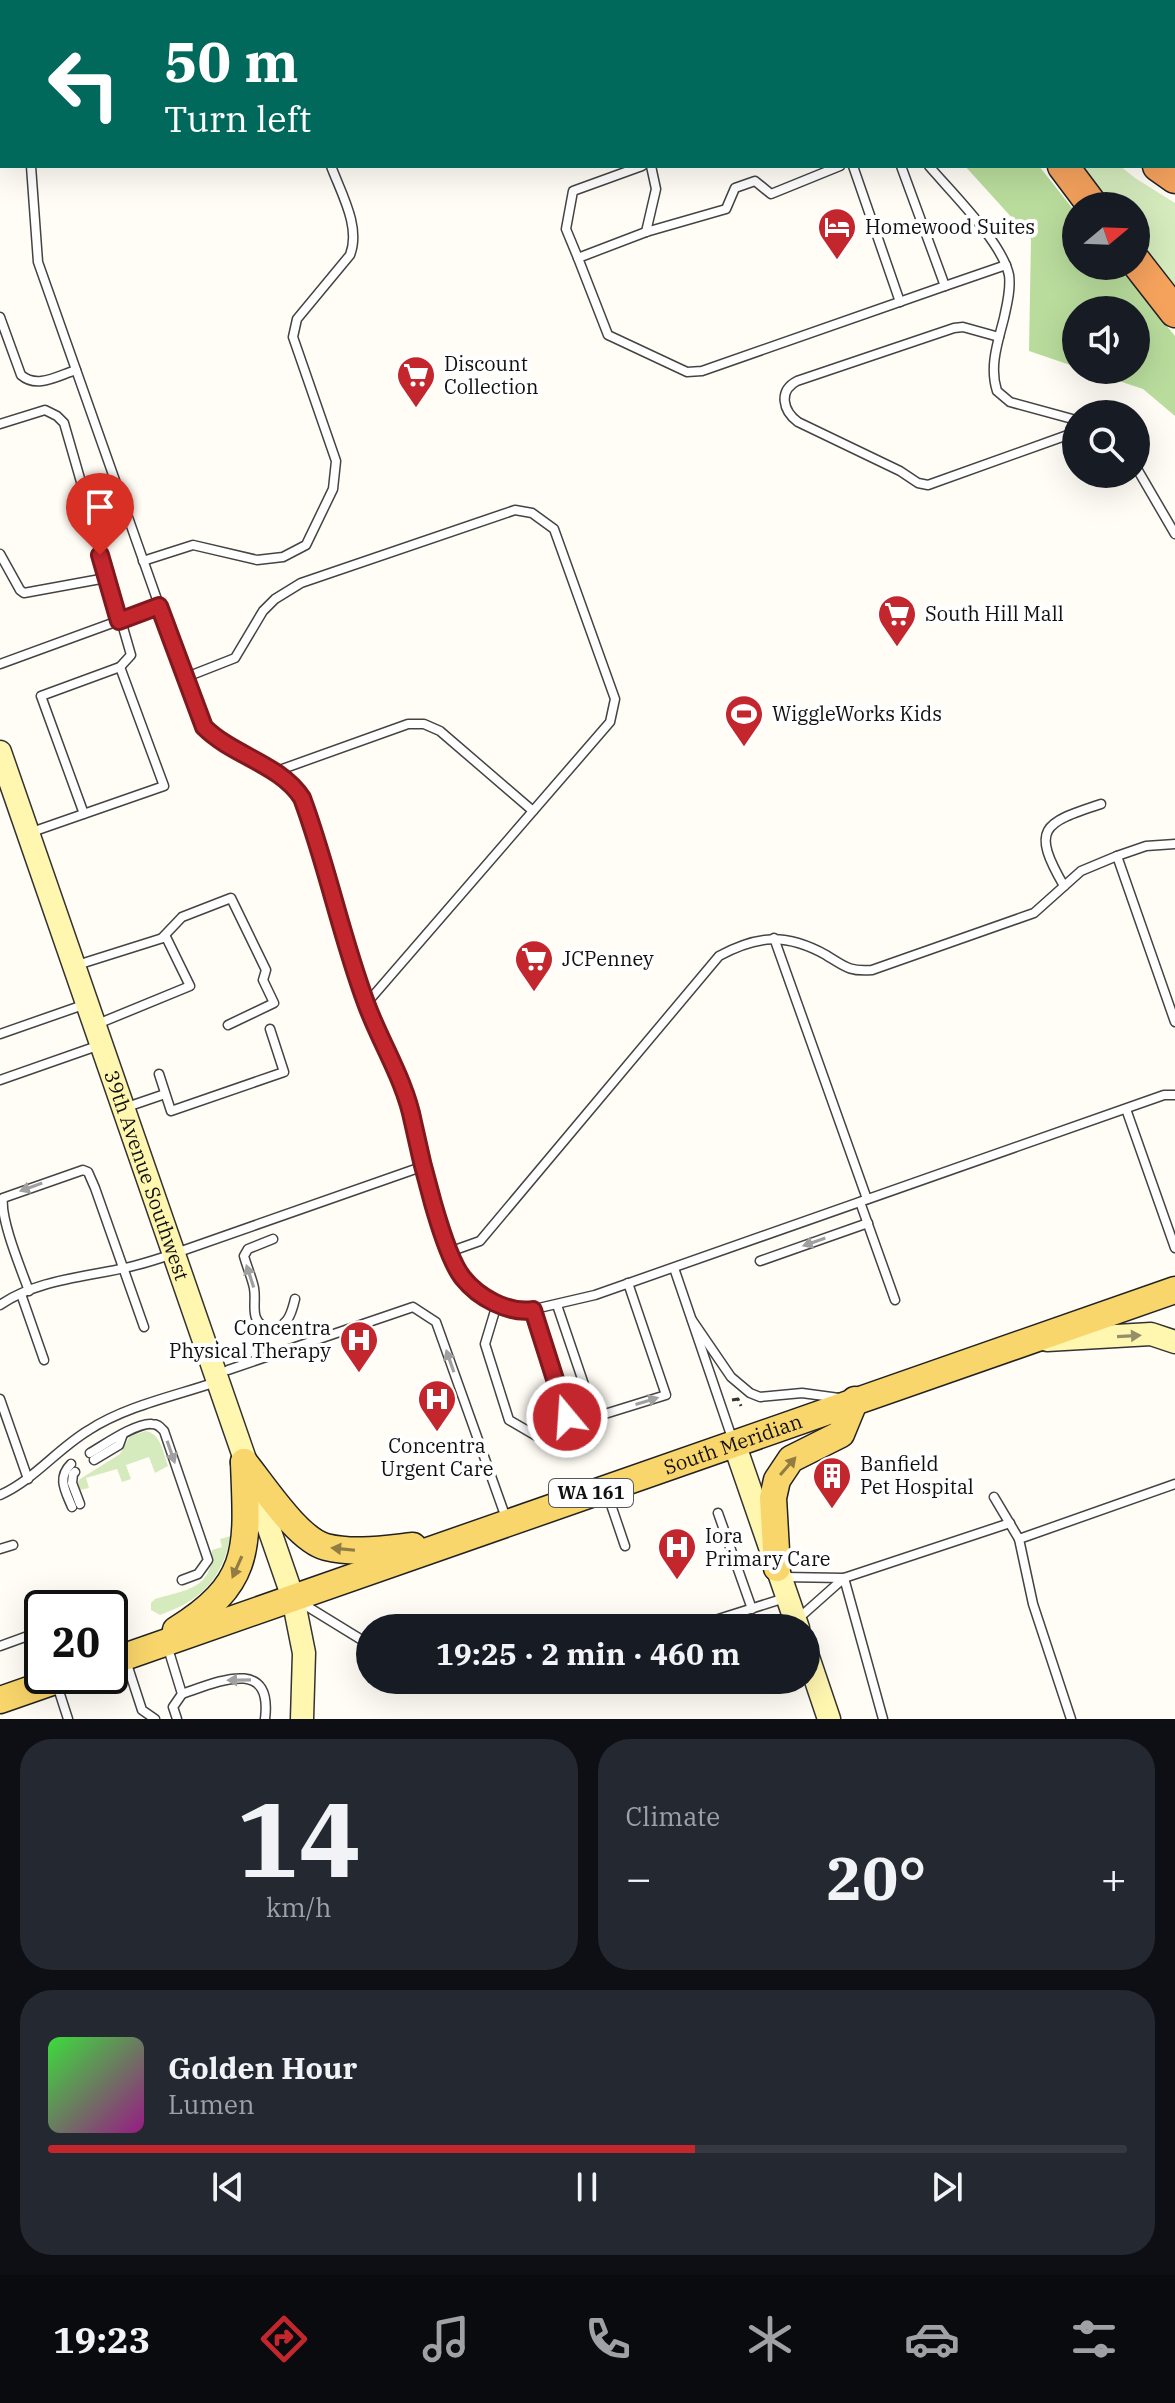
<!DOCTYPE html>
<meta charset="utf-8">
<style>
body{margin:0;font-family:"IBM Plex Serif",serif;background:#242831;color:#f1f3f6;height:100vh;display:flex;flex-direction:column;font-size:30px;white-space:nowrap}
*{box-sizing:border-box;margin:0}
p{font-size:26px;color:#9ea1a6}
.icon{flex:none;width:44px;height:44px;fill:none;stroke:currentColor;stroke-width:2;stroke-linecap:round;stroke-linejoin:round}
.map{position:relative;height:1719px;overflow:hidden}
.side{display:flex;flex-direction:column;gap:20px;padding:20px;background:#0d0f14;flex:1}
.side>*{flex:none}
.hud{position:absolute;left:0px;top:0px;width:1176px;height:168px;box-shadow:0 8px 32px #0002;background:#00695c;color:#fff;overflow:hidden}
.needle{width:52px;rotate:71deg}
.fabs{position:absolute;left:1062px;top:192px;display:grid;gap:16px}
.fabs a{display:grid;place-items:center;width:88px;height:88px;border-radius:50%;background:#171b24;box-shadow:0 8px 32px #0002;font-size:40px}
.speed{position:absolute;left:24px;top:1590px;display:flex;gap:16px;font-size:40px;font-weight:700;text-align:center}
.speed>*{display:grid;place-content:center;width:104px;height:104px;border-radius:50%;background:#171b24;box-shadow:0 8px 32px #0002;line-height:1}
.speed .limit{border:4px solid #111;border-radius:12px;background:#fff;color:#111}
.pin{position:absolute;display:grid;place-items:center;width:68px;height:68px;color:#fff;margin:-82px -34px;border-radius:50% 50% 50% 0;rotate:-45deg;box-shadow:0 0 8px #0007}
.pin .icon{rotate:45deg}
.me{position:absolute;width:88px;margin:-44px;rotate:342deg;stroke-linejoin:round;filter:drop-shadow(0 0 6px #0008)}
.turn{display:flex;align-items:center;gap:28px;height:168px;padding:0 32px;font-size:36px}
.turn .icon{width:104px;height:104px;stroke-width:2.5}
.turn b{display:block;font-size:56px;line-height:68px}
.big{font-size:60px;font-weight:700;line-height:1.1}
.side .widget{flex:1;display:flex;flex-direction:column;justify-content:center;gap:12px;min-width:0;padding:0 28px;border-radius:32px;background:#242831}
.side .dial{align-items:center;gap:0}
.dial b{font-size:104px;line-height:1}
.song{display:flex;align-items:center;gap:24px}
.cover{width:96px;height:96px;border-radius:12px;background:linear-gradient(135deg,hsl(120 70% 55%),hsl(310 70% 35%))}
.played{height:8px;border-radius:4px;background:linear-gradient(90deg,#c4262e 60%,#363941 60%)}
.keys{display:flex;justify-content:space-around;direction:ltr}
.heat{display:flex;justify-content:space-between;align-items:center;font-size:44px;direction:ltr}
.side .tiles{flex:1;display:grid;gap:20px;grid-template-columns:1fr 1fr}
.widget:last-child{grid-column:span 2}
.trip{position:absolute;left:356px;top:1614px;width:464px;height:80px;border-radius:40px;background:#171b24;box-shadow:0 8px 32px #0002;font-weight:700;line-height:80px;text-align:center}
.tab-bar{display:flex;height:128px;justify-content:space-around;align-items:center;background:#090b0e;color:#9ea1a6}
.tab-bar .icon{width:56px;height:56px}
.tab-bar .on{color:#c4262e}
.tab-bar b{font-size:36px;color:#f1f3f6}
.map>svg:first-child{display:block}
.green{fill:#d5ebbd}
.forest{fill:#b9dc9c}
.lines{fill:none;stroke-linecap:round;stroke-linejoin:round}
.lane-casing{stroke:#444;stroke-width:11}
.secondary-casing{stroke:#333;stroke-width:25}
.primary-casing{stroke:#222;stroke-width:29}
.highway-casing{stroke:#222;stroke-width:33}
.path{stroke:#333;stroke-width:3;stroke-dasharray:8 4;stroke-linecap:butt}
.lane{stroke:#fff;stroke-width:8}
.secondary{stroke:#fff6b0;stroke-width:22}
.primary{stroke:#f9d66b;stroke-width:26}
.highway{stroke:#f5a25d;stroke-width:30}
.oneway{fill:#a0a0a0}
.oneway2{fill:#948f68}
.oneway3{fill:#917d42}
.route-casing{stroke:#7f191e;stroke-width:20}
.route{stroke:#c4262e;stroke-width:14}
.labels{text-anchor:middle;stroke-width:8;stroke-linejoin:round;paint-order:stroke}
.shield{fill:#fff;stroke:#585858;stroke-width:2}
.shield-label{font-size:18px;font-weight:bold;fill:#111}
.poi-label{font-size:20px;fill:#111;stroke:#fff;text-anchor:start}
.street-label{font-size:20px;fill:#111;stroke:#fff}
</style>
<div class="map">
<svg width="1175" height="1719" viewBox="0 0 1175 1719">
<rect width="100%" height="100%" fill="#fffdf5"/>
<g class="green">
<polygon points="1081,166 1120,166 1135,178 1175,203 1175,286 1136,236 1136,206 1112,206"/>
<path d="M146,1431c15,3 17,21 22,35l-13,7 -6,-16 -23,8 5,14 -9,3 -5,-13 -31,9 3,10 -9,2 -3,-7 3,-4 40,-25 10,-18z"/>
<path d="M231,1536c-10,44 -29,64 -71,79l-9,-5v-7l4,-4c32,-10 57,-9 57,-49l10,-3 -2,-8z"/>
</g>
<polygon class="forest" points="965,166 1039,166 1076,213 1076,266 1118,266 1175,336 1175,416 1143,389 1086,370 1136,370 1136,310 1076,310 1076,367 1029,351 1031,239"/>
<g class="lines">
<defs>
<g id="lane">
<polyline points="273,0 274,2"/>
<polyline points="543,0 548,2"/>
<polyline points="720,0 721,2"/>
<polyline points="784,0 786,2"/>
<polyline points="31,2 32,0"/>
<polyline points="537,2 537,0"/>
<path d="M31,166l7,96 158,448c2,5 4,13 8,18 24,34 75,35 98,70l64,206 18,37 29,81 25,91 18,54 7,12 17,15 30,14 16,3 69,-16 569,-200h11"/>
<polyline points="840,166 771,194 755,181 735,188 726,209 646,232 578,258 608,335 687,372 702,371 945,286"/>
<polyline points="853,166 900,302"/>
<polyline points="901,166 945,286 1006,265"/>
<path d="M929,166c23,27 73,76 80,109 2,14 -2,29 -5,43 -6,24 -15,48 -7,73l13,11 66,18"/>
<polyline points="646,232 656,189 651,166"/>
<polyline points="578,258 566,229 573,191 642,166"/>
<path d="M0,317l21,58c16,14 36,1 55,-5"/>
<path d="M999,337l-36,-10 -9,1 -157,53c-19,10 -14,30 1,41l102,49 18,12 10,2 148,-53"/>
<polyline points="0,424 45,410 57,416 64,423 131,655 120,667"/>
<polyline points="1136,467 1175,534"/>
<polyline points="0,554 20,590 24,593 106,578"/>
<path d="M143,561l50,-16 64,15 26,-3 23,-12 27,-56 3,-28 -43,-124 4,-18 53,-64c11,-28 -9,-62 -19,-89"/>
<polyline points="0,664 159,606"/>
<polyline points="184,678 235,658 263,611 275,599 301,583 515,510 532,513 554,529 615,699 610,722 366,1004"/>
<polyline points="274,772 408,724 424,724 440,731 533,811"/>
<path d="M29,833c45,-16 90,-31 135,-47l-44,-119 -79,29 43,118"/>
<polyline points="1117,856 1175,1022"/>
<path d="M1064,886c-33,-57 -22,-63 37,-82"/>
<polyline points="162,938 182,917 231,898 266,970 263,980 274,1003 228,1025"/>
<polyline points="774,938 867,1199"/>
<polyline points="74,966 166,937 190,986 95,1025"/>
<polyline points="0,1034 86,1004"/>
<polyline points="159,1074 171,1111 284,1072 270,1029"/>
<polyline points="0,1080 100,1045"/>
<polyline points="124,1108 165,1094"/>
<polyline points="1126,1109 1175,1248"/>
<polyline points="860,1202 895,1300"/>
<path d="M273,1239l-25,10 -4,7c3,11 8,22 10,32 3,17 -6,32 14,41 19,-1 23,-13 27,-30"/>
<path d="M449,1252l31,-11 239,-285c39,-21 67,-23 107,-1 18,11 23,17 46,15l162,-57 47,-42 36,-15 29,-10 29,-2"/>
<polyline points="760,1261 868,1223"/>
<polyline points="674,1268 732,1438"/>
<path d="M29,1291c-8,-22 -29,-72 -26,-93l80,-28 5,2 7,16 49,139"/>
<polyline points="21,1294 44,1360"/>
<polyline points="497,1304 485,1344 509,1420 545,1441 564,1434 567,1417 533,1310"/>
<path d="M0,1305c39,-27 92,-28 137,-40 12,-3 24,-7 36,-11l251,-88"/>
<polyline points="557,1305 595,1417 666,1395 628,1283"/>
<polyline points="692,1320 731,1377 750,1393 760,1397 802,1393 839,1398"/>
<polyline points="228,1370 413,1307 436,1322 506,1518"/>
<polyline points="0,1399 28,1479"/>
<path d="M90,1453c14,-8 47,-31 62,-29 6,0 8,3 12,7l44,129 -10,14 -16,6"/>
<polyline points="94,1460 119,1445 123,1434"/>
<path d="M71,1464c-14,14 -6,26 1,43"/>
<polyline points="75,1472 73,1474 72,1483 80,1504"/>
<polyline points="607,1493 625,1546"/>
<path d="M0,1495c34,-15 57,-46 89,-65 37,-24 86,-34 127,-48"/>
<polyline points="994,1497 1019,1539"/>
<polyline points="718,1513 752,1609"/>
<polyline points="0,1549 13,1545"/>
<polyline points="783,1577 844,1578 1010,1523"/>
<polyline points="300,1602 370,1645"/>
<polyline points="799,1618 844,1578 883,1719"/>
<polyline points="690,1628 785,1598"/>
<polyline points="167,1645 182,1694 173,1707 177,1719"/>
<polyline points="0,1646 36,1633"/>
<polyline points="126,1661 142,1710 155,1719"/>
<polyline points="57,1685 68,1719"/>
<path d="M182,1694c35,-12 91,-38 83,25"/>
<polyline points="1071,1719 1033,1604 1019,1539 1175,1484"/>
</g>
<g id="secondary">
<path id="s1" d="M0,752l293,846 11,55 -2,66"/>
<polyline points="1047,1340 1151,1334 1175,1342"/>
<polyline points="734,1443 798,1628"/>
<polyline points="806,1651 829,1719"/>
</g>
<g id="primary">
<path d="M244,1462c19,23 54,78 82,85 28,7 58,2 87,-1"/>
<polyline points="777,1568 773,1498 777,1480 791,1459 841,1434 855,1400"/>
<path d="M176,1630c78,-48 71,-85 68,-168"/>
<path id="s2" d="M110,1662l1065,-372"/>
<polyline points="0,1700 69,1676"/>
</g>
<g id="highway">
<polyline points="942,0 944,2"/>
<polyline points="972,0 974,2"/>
<polyline points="1061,0 1063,2"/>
<polyline points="1174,101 1175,102"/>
<polyline points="1063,166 1093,206"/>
<polyline points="1158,166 1175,178"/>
<polyline points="1136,262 1175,312"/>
</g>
</defs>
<use href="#lane" class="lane-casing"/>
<use href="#secondary" class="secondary-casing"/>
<use href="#primary" class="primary-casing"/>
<use href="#highway" class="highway-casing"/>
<polyline class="path" points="732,1400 738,1399 741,1406"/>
<use href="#lane" class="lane"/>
<use href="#secondary" class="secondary"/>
<use href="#primary" class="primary"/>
<use href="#highway" class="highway"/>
</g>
<defs><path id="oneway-solid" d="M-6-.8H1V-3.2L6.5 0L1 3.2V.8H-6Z" transform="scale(2)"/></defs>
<g class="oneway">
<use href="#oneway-solid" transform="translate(31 1187) rotate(160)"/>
<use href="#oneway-solid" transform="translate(814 1242) rotate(161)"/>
<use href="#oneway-solid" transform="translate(250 1276) rotate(-108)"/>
<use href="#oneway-solid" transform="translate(450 1361) rotate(-109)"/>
<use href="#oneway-solid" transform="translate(647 1401) rotate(-17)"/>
<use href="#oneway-solid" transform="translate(171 1452) rotate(71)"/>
<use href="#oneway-solid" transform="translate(239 1680) rotate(179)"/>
</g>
<use class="oneway2" href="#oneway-solid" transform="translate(1129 1336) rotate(-3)"/>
<g class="oneway3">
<use href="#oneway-solid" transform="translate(788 1466) rotate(-49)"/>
<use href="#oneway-solid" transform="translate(343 1549) rotate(-174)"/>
<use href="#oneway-solid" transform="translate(237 1567) rotate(114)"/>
</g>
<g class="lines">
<defs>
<path id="route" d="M100,555l19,66 40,-15 45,121c29,29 76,37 98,71 25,67 39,138 64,205 14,39 39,77 47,119 7,34 30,132 50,156 15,19 45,36 70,32l34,107"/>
</defs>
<use href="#route" class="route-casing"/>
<use href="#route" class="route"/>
</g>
<defs>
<symbol id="hotel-pin" viewBox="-11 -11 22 30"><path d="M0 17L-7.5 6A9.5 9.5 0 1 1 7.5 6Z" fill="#c4262e" stroke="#fff"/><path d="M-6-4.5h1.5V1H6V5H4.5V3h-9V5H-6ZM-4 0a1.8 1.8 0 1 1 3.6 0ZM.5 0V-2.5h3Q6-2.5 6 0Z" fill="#fff"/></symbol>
<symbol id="supermarket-pin" viewBox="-11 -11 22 30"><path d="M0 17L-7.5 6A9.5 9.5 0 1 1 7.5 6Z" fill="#c4262e" stroke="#fff"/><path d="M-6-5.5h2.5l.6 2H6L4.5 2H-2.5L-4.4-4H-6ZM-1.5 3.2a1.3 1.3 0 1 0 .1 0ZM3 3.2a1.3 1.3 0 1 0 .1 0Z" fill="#fff"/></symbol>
<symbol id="stadium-pin" viewBox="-11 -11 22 30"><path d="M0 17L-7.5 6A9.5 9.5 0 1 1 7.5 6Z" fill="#c4262e" stroke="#fff"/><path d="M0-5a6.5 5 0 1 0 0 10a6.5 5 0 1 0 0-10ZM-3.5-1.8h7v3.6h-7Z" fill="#fff"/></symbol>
<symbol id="hospital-pin" viewBox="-11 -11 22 30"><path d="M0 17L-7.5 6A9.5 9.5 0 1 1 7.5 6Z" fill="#c4262e" stroke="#fff"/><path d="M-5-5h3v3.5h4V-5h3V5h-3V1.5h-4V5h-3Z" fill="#fff"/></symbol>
<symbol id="building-pin" viewBox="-11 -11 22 30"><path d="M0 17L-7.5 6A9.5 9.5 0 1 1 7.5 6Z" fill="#c4262e" stroke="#fff"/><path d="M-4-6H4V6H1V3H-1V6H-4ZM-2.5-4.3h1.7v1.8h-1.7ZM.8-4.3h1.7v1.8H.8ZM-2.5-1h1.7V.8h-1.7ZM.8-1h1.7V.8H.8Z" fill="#fff"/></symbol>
</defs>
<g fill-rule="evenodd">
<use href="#hotel-pin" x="815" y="205" width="44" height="60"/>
<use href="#supermarket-pin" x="394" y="353" width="44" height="60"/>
<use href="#supermarket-pin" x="875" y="592" width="44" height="60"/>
<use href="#stadium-pin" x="722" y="692" width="44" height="60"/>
<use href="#supermarket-pin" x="512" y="937" width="44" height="60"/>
<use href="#hospital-pin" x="337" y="1318" width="44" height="60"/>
<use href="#hospital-pin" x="415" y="1377" width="44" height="60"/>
<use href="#building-pin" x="810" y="1454" width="44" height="60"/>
<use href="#hospital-pin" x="655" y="1525" width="44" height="60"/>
</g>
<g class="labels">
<rect class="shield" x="549" y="1479" width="84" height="28" rx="6"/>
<g class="shield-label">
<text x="591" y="1499">WA 161</text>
</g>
<g class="poi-label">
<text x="865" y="234">Homewood Suites</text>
<text x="444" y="371">Discount<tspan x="444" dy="23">Collection</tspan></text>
<text x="925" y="621">South Hill Mall</text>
<text x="772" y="721">WiggleWorks Kids</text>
<text x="562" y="966">JCPenney</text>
<text x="331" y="1335" text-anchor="end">Concentra<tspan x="331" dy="23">Physical Therapy</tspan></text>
<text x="437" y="1453" text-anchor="middle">Concentra<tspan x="437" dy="23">Urgent Care</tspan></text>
<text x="860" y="1471">Banfield<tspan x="860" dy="23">Pet Hospital</tspan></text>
<text x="705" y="1543">Iora<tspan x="705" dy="23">Primary Care</tspan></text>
</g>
<g class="street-label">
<text dy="7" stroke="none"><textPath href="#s1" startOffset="448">39th Avenue Southwest</textPath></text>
<text dy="7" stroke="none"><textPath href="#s2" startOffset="660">South Meridian</textPath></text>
</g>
</g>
</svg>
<div class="fabs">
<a><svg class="needle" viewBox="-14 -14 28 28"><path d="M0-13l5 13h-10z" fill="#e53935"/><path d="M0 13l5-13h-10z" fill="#9ea1a6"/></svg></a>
<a><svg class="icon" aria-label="sound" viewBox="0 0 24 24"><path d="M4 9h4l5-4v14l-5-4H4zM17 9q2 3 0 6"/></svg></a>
<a><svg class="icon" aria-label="search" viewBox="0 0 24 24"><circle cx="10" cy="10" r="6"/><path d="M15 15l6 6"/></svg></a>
</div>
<div class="speed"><div class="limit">20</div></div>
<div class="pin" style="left:100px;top:555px;background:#d93025"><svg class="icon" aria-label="arrive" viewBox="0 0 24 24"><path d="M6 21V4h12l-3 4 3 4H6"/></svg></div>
<svg class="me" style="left:567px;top:1417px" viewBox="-20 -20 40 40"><circle r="17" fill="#c4262e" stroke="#fff" stroke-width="3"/><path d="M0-11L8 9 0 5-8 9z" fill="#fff"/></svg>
<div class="trip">19:25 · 2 min · 460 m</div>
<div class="hud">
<div class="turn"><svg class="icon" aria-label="left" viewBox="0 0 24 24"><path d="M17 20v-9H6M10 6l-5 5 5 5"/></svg><div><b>50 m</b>Turn left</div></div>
</div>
</div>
<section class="side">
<div class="tiles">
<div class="widget dial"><b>14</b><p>km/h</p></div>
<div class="widget"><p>Climate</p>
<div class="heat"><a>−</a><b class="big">20°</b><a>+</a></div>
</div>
<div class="widget">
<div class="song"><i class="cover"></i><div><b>Golden Hour</b><p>Lumen</p></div></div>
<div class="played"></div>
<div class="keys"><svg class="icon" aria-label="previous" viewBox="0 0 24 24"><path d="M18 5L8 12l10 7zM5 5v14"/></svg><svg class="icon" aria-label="pause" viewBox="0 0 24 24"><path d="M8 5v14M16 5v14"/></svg><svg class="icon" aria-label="next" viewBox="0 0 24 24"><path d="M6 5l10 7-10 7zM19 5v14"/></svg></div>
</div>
</div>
</section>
<nav class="tab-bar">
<b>19:23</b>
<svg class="icon on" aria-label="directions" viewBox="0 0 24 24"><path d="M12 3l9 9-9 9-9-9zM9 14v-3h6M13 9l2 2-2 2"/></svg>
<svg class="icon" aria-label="music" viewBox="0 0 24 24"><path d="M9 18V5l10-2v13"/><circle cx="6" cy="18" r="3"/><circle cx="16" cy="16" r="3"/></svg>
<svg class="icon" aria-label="phone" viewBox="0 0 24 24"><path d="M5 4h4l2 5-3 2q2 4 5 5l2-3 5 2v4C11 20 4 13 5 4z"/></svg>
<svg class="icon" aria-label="climate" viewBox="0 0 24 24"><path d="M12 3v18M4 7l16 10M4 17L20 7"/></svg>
<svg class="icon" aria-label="car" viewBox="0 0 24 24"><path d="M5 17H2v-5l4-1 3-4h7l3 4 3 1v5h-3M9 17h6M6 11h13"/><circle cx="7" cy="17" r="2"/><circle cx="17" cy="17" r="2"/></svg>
<svg class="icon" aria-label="filters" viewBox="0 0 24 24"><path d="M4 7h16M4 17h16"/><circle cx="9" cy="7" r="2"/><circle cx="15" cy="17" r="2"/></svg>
</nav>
